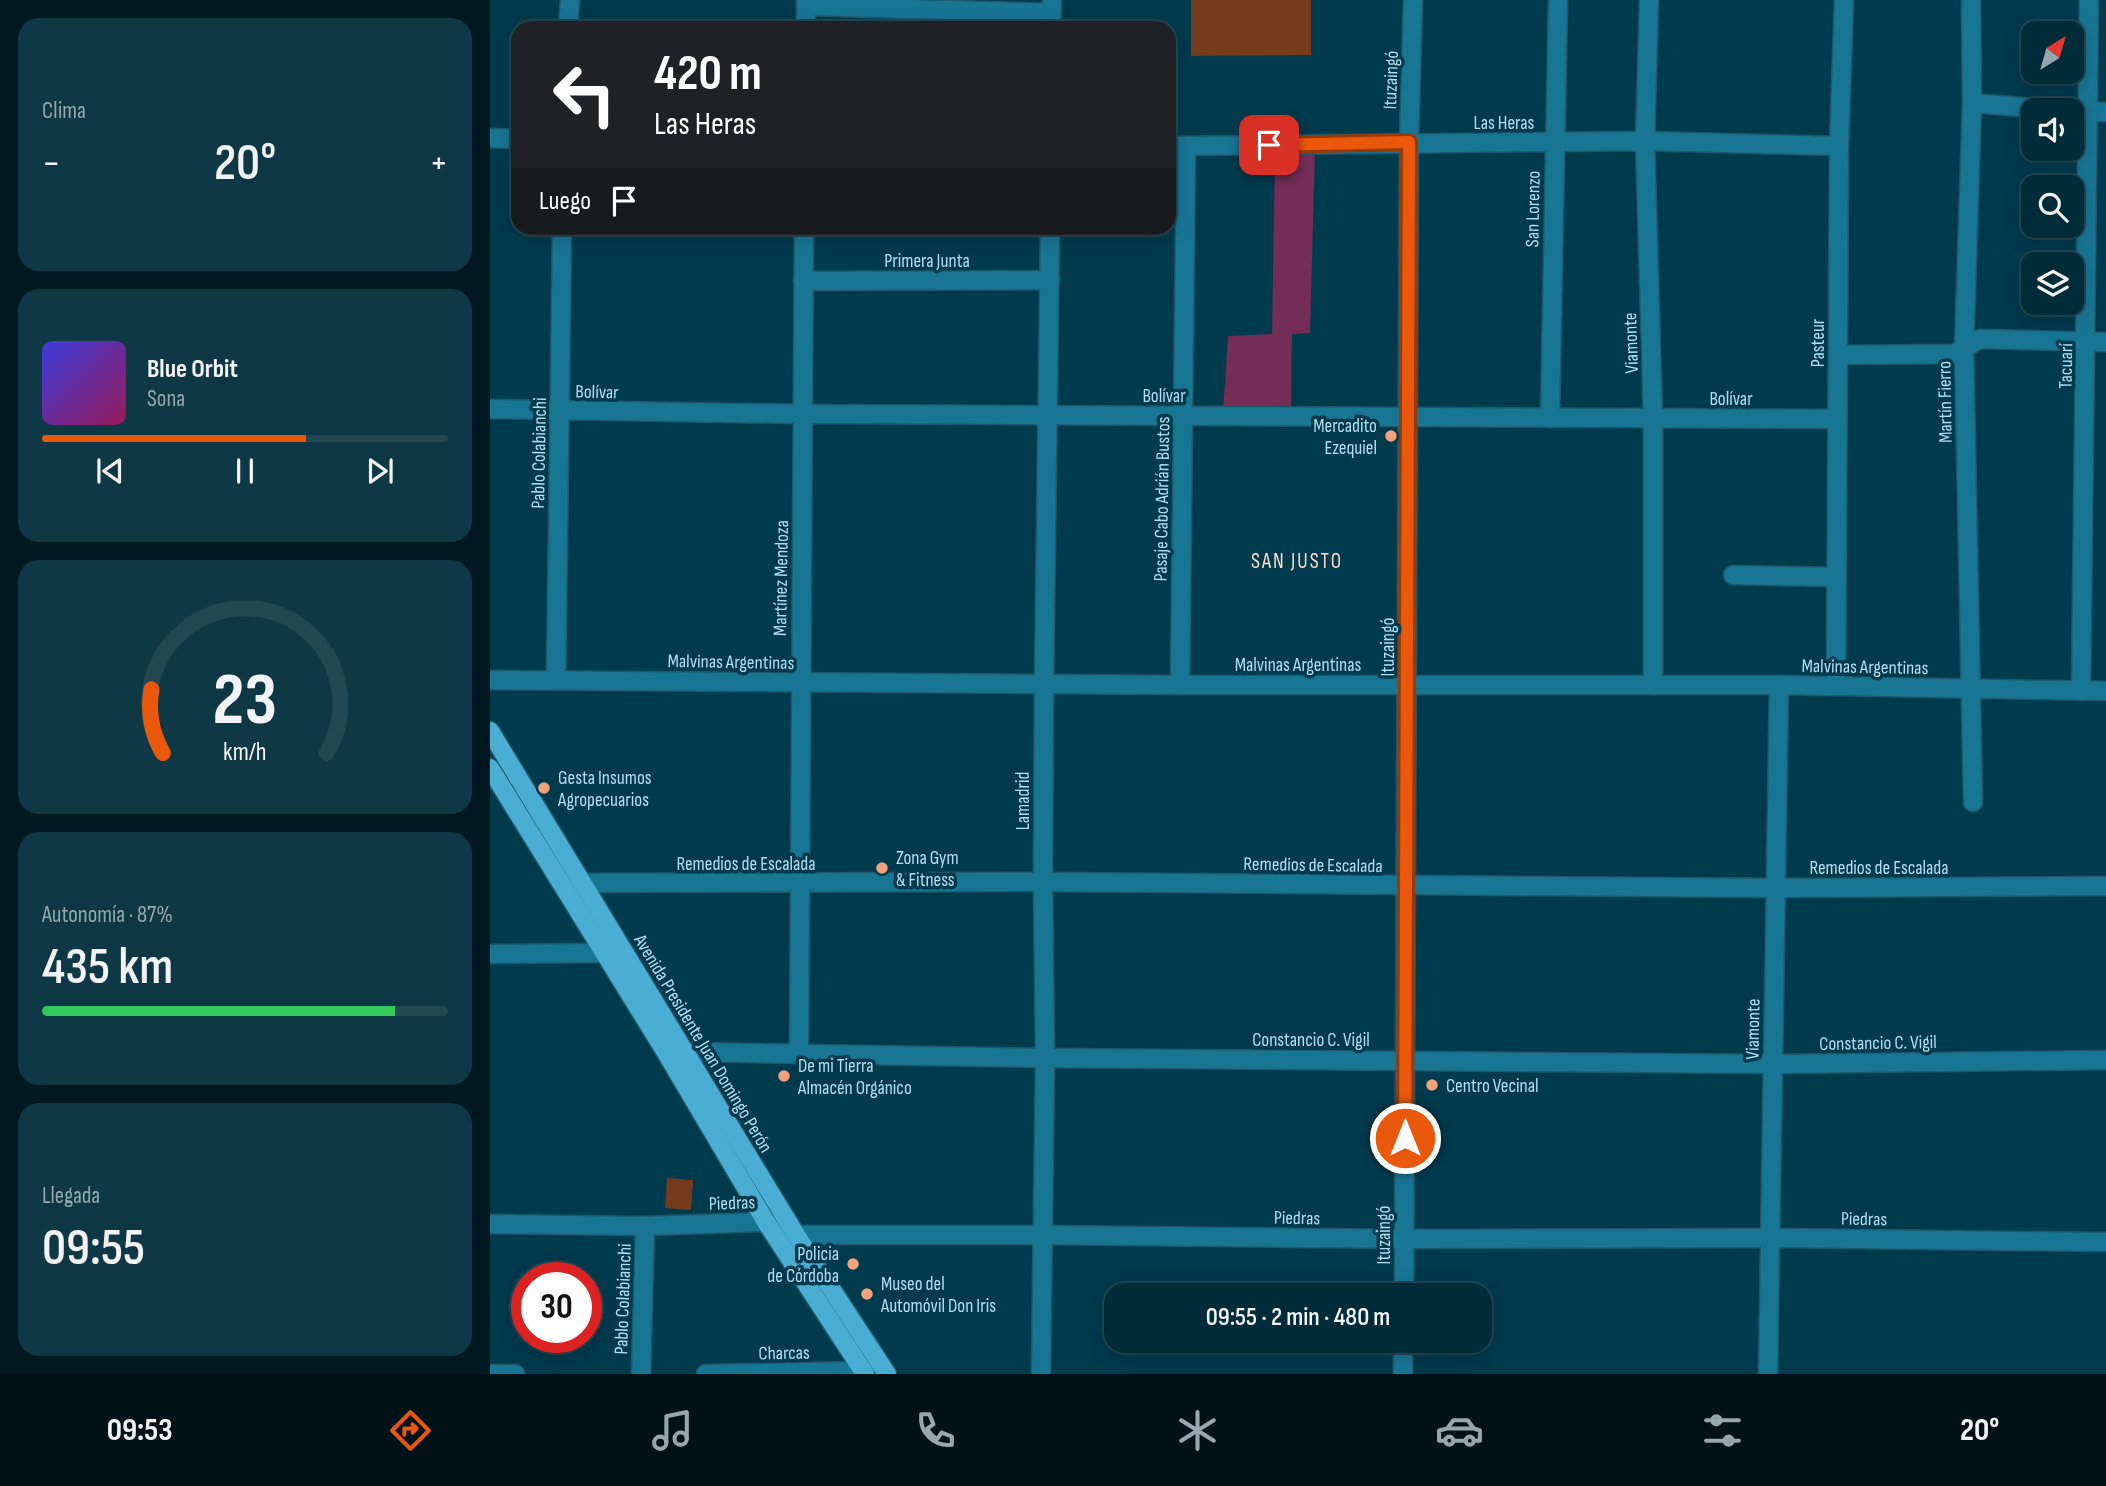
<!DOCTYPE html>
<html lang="es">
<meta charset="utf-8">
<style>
body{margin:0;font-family:"Sofia Sans Condensed",sans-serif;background:#0e3845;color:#f1f3f6;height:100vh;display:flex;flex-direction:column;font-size:26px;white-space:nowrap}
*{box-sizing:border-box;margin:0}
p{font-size:23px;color:#95a7af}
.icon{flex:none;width:38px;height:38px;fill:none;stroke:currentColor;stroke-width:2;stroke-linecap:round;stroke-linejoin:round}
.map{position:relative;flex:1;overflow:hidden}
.side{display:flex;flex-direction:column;gap:18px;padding:18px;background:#001820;width:490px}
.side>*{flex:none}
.banner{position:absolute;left:21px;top:21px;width:665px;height:214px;border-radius:21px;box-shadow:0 4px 18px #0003,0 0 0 2px #224854;background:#202124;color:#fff;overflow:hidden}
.needle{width:46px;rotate:37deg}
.fabs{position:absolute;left:1531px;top:21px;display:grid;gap:14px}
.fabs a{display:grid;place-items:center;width:63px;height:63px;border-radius:14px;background:#002c3a;box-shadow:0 4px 18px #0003,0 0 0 2px #224854;font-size:35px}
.speed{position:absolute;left:21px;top:1262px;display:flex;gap:14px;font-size:35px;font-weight:700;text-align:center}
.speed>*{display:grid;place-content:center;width:91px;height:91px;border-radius:50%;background:#002c3a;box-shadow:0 4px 18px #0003,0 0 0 2px #224854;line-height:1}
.speed .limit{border:10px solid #d22;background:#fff;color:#111}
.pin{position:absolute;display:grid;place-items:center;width:60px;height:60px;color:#fff;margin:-30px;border-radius:14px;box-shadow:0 4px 10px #0006}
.me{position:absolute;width:77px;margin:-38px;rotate:0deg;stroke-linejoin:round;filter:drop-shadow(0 0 5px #0008)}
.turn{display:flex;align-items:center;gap:24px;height:147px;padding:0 28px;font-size:32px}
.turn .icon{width:91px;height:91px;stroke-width:2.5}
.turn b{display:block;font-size:49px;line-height:60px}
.then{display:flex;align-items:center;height:66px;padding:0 28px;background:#0003;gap:14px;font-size:26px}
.big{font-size:52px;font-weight:600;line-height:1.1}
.side .widget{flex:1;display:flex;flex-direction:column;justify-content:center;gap:10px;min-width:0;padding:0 24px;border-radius:21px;background:#0e3845}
.side .dial{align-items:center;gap:0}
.dial svg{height:182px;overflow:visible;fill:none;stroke:#224854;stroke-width:7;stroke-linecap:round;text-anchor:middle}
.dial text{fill:#f1f3f6;stroke:none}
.song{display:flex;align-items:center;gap:21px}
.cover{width:84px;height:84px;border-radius:10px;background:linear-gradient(135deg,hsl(240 70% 55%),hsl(330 70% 35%))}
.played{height:7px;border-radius:4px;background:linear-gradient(90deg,#ea580c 65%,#224854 65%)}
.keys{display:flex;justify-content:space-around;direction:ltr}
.heat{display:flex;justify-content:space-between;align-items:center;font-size:38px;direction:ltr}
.charge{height:10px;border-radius:5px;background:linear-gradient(90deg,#34c759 87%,#224854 0)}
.trip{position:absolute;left:614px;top:1283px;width:388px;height:70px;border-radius:21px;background:#002c3a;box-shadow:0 4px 18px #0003,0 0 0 2px #224854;font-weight:600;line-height:70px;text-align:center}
.tab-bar{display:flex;height:112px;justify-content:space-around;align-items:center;background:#001217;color:#95a7af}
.tab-bar .icon{width:49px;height:49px}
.tab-bar .on{color:#ea580c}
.tab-bar b{font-size:32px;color:#f1f3f6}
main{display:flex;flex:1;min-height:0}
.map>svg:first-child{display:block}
.green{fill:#742d57}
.building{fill:#743b1d}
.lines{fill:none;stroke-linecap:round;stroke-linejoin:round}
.minor-casing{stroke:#20586b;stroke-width:21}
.major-casing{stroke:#20586b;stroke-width:21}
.minor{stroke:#187695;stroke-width:18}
.major{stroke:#4aaed4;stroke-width:18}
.route-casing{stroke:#983908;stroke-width:18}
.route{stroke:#ea580c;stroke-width:12}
.poi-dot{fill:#f1a27b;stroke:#003a4d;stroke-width:2.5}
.labels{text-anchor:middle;stroke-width:7;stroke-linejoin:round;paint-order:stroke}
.street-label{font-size:19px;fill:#b3dff2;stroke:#003a4d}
.poi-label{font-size:19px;fill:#b3dff2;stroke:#003a4d;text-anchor:start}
.neighbourhood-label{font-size:21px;letter-spacing:2px;fill:#fbdccd;stroke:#003a4d}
</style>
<main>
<section class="side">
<div class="widget"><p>Clima</p>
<div class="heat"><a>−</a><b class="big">20°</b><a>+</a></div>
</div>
<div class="widget">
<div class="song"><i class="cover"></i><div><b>Blue Orbit</b><p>Sona</p></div></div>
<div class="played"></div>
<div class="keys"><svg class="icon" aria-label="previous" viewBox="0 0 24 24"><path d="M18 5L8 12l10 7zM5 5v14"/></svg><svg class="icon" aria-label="pause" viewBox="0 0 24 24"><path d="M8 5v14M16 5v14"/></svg><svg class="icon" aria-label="next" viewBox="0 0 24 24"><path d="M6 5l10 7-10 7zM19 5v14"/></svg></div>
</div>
<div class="widget dial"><svg viewBox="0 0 100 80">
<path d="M14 69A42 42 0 1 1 86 69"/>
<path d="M14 69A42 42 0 0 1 9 41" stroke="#ea580c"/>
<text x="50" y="56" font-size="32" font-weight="700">23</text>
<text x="50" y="72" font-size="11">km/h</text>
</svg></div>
<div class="widget"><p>Autonomía · 87%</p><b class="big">435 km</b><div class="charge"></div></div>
<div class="widget"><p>Llegada</p><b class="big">09:55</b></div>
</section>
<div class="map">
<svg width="1616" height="1374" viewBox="0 0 1616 1374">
<rect width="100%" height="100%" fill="#003a4d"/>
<polygon class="green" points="785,148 825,148 820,333 802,334 801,411 733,412 738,336 782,334"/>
<g class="building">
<polygon points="701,0 821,0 821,55 701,56"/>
<polygon points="177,1178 203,1180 201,1210 175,1208"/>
</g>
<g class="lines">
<defs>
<g id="minor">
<polyline points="1159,0 1155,141 1163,418 1163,685"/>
<polyline points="1481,0 1482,103 1474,349 1483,802"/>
<polyline points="316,6 561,13"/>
<polyline points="78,28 80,0"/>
<polyline points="316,28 316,0"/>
<polyline points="561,28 562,0"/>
<polyline points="1482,103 1568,110"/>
<polyline points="1582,111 1616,112"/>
<polyline points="0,138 28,139"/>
<polyline points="679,146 1155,141 1349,146"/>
<polyline points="313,281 560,280"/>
<polyline points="1348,355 1464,354 1490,339 1616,342"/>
<polyline points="0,409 313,414 1347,419"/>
<polyline points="1060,418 1068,0"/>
<polyline points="1243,575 1346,577"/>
<polyline points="66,679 72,228"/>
<polyline points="0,680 690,685 1289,685 1616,691"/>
<polyline points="690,685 696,146"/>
<polyline points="1346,686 1349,146 1354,0"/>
<polyline points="1591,691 1599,0"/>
<polyline points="71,883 553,882 1286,888 1616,886"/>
<polyline points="0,954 114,953"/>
<polyline points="194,1052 555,1058 1283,1064 1616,1060"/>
<path d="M309,1055c4,-276 2,-552 5,-827"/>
<polyline points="0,1224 155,1226 276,1222 306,1235 554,1235 914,1239 1280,1238 1616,1242"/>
<polyline points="914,1295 919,142 923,0"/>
<polyline points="0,1374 25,1374"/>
<polyline points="151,1374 155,1226"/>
<polyline points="216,1374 373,1371"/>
<polyline points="551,1374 555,1058 553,882 554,683 560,228"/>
<polyline points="913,1374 913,1340"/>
<polyline points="1278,1374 1289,685"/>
</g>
<g id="major">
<polyline points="0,731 306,1235 397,1374"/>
<polyline points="0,768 175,1051 276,1222 375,1374"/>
</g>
</defs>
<use href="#minor" class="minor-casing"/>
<use href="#major" class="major-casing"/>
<use href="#minor" class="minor"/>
<use href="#major" class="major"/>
</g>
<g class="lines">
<defs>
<polyline id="route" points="779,145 919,142 915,1138"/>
</defs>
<use href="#route" class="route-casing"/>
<use href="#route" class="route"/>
</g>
<g class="poi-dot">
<circle cx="901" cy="436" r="7"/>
<circle cx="54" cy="788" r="7"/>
<circle cx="392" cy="868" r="7"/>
<circle cx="294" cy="1076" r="7"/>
<circle cx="942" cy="1085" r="7"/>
<circle cx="363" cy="1264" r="7"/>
<circle cx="377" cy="1294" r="7"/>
</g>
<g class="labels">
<g class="street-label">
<text transform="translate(900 80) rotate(-88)" y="7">Ituzaingó</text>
<text x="1014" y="129">Las Heras</text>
<text transform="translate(1042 209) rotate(-89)" y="7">San Lorenzo</text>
<text x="437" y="267">Primera Junta</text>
<text transform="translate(1140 343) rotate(-92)" y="7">Viamonte</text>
<text transform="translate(1327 343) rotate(-90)" y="7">Pasteur</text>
<text transform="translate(1575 366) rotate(-89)" y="7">Tacuarí</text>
<text transform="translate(107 391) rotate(1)" y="7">Bolívar</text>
<text x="674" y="402">Bolívar</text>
<text x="1241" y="405">Bolívar</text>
<text transform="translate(1454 402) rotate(-91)" y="7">Martín Fierro</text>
<text transform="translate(48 453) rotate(-89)" y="7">Pablo Colabianchi</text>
<text transform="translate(671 499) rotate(-89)" y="7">Pasaje Cabo Adrián Bustos</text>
<text transform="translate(290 578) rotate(-89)" y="7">Martínez Mendoza</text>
<text transform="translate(897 647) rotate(-90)" y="7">Ituzaingó</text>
<text transform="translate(241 661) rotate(1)" y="7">Malvinas Argentinas</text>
<text x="808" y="671">Malvinas Argentinas</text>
<text transform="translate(1375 666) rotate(1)" y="7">Malvinas Argentinas</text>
<text transform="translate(532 801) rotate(-90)" y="7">Lamadrid</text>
<text x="256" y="870">Remedios de Escalada</text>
<text transform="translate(823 864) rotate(1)" y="7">Remedios de Escalada</text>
<text x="1389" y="874">Remedios de Escalada</text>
<text transform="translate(1262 1029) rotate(-89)" y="7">Viamonte</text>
<text x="821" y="1046">Constancio C. Vigil</text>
<text transform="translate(1388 1042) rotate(-1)" y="7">Constancio C. Vigil</text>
<text transform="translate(214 1043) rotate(59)" y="7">Avenida Presidente Juan Domingo Perón</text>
<text transform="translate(242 1202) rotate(-2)" y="7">Piedras</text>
<text transform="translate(807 1217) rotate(1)" y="7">Piedras</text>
<text transform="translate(1374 1218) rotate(1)" y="7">Piedras</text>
<text transform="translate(893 1235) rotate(-90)" y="7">Ituzaingó</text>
<text transform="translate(132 1299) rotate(-88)" y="7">Pablo Colabianchi</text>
<text transform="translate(294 1352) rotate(-1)" y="7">Charcas</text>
</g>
<g class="poi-label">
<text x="887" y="432" text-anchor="end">Mercadito<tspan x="887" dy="22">Ezequiel</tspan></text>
<text x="68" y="784">Gesta Insumos<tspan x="68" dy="22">Agropecuarios</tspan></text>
<text x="406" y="864">Zona Gym<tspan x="406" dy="22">&amp; Fitness</tspan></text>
<text x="308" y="1072">De mi Tierra<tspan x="308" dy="22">Almacén Orgánico</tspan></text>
<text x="956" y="1092">Centro Vecinal</text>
<text x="349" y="1260" text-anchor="end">Policia<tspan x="349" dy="22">de Córdoba</tspan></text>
<text x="391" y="1290">Museo del<tspan x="391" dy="22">Automóvil Don Iris</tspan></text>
</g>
<g class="neighbourhood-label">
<text x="807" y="568">SAN JUSTO</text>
</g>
</g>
</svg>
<div class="fabs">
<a><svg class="needle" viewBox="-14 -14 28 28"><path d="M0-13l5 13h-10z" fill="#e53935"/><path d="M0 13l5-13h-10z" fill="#95a7af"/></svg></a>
<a><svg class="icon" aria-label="sound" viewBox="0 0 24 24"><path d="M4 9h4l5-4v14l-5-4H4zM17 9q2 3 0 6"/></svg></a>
<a><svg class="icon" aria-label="search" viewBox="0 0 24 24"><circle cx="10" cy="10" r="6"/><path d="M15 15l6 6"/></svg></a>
<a><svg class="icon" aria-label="layers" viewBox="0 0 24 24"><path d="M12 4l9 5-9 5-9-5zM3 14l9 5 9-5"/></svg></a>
</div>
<div class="speed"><div class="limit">30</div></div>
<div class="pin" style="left:779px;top:145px;background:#d93025"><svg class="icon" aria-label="arrive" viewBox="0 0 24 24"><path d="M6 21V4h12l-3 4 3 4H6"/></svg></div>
<svg class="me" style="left:915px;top:1138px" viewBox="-20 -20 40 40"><circle r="17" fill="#ea580c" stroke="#fff" stroke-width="3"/><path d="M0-11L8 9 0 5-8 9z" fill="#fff"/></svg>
<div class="trip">09:55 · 2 min · 480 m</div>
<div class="banner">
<div class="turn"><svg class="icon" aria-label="left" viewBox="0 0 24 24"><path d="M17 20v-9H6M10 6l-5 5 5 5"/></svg><div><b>420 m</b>Las Heras</div></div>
<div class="then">Luego<svg class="icon" aria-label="arrive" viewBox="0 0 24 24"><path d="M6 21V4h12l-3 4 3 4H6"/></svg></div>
</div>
</div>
</main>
<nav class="tab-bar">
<b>09:53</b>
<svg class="icon on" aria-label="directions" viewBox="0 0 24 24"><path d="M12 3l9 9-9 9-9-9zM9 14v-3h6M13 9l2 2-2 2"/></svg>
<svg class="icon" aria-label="music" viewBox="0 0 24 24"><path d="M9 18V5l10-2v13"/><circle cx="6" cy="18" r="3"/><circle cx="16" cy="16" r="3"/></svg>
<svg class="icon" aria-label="phone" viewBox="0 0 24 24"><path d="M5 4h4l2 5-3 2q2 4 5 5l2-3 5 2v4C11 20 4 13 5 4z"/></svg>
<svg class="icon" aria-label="climate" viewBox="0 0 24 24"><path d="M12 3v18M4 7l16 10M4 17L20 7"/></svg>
<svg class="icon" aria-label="car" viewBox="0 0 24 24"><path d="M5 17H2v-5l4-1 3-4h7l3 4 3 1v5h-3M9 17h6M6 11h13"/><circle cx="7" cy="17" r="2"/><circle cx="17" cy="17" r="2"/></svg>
<svg class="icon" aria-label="filters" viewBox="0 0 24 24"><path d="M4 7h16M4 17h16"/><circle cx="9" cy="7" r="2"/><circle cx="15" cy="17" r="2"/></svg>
<b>20°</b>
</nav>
